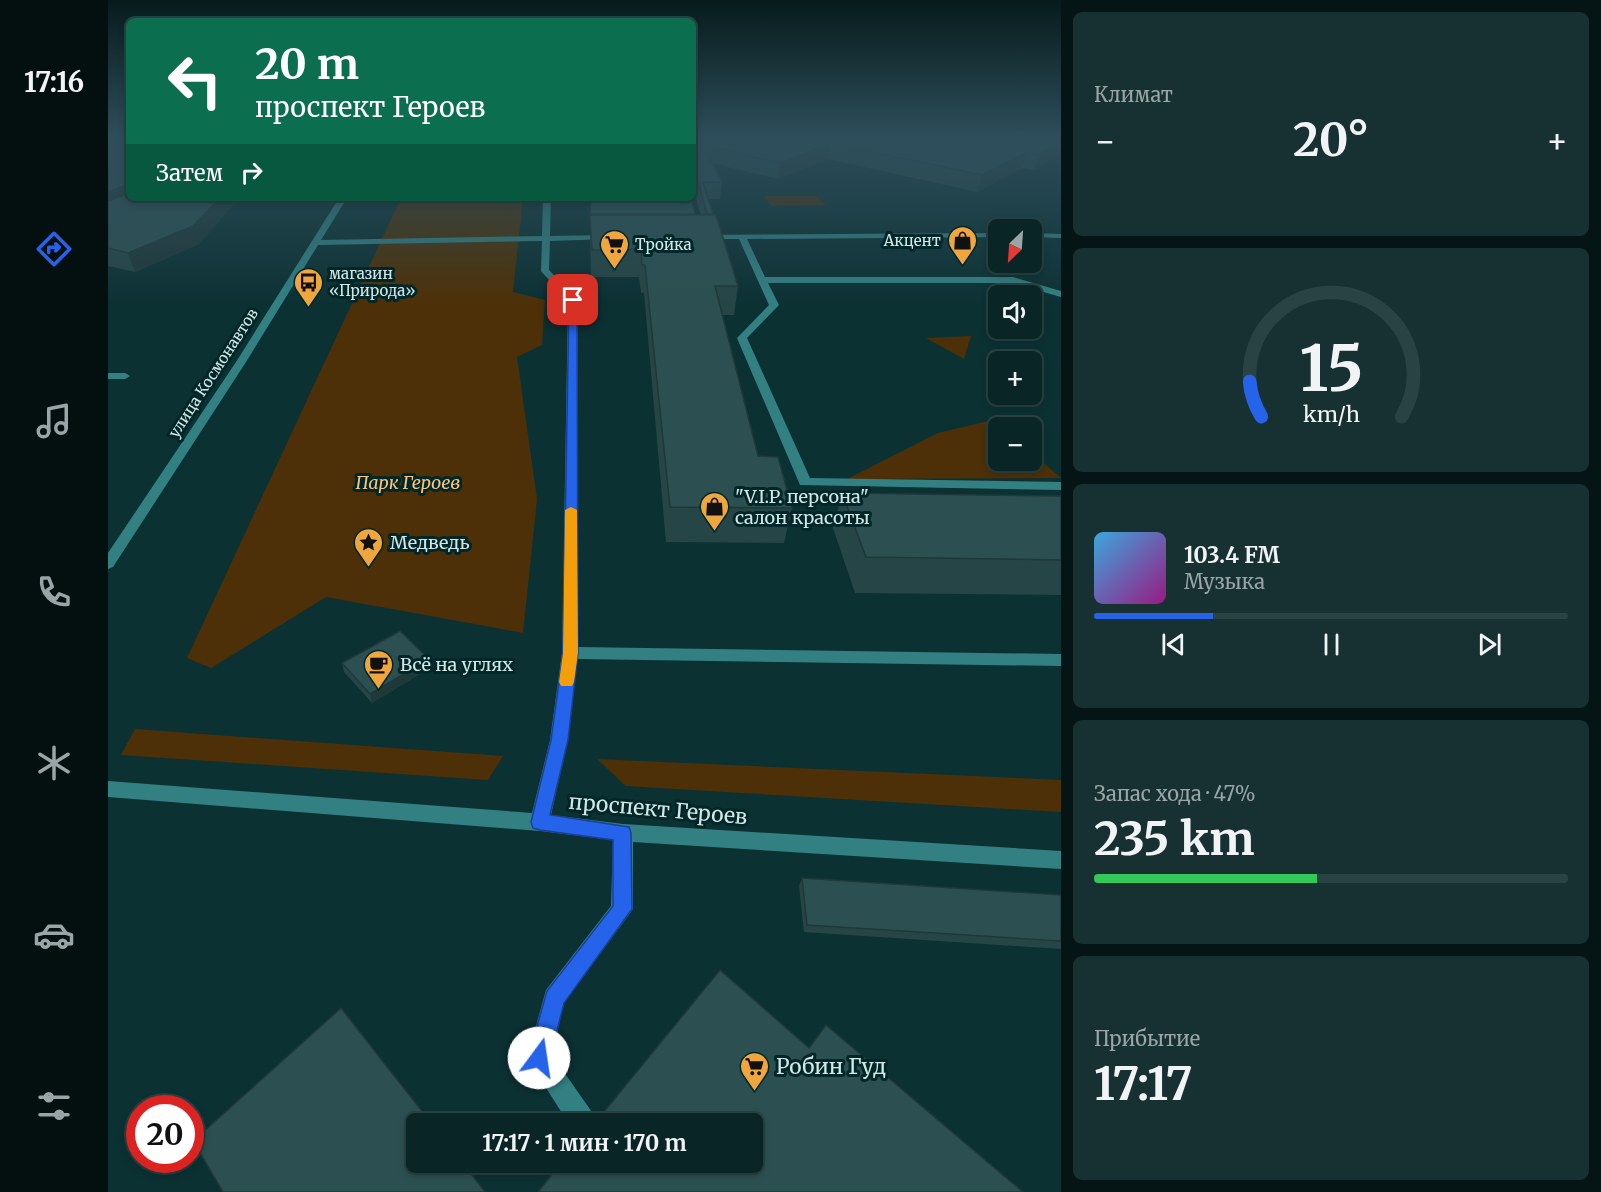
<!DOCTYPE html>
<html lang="ru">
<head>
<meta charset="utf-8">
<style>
	body { margin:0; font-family:Merriweather,serif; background:#173132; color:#f1f3f6; height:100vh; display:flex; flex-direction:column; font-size:22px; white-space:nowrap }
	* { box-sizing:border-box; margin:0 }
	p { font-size:20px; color:#99a5a7 }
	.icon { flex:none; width:33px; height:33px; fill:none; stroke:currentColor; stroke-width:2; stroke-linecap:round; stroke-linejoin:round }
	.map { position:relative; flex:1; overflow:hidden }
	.sheet { display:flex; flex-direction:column; gap:12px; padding:12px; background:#051415; width:540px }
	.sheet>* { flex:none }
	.guide { position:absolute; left:18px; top:18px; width:570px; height:183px; border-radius:9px; box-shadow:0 3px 9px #0003,0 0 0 2px #294243; background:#0b6e4f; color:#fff; overflow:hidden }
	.needle { width:39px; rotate:205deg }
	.fabs { position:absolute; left:880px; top:219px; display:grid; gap:12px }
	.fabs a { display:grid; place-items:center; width:54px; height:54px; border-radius:9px; background:#092526; box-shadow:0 3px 9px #0003,0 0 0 2px #294243; font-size:30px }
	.speed { position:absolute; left:18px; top:1095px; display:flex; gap:12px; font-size:30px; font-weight:700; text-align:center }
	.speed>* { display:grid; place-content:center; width:78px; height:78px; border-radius:50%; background:#092526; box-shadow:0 3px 9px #0003,0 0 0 2px #294243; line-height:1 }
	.speed .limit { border:9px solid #d22; background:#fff; color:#111 }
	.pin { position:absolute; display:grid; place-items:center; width:51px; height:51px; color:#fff; margin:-26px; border-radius:12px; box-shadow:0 3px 9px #0006 }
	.me { position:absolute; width:66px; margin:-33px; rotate:14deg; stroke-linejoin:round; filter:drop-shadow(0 0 4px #0008) }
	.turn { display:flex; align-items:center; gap:21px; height:126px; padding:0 30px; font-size:27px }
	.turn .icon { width:78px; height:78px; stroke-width:2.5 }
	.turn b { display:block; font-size:42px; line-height:51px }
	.then { display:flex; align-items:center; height:57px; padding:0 30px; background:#0003; gap:12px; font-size:22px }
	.big { font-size:45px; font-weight:700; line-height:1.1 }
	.sheet .widget { flex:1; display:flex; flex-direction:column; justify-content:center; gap:9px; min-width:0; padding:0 21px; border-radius:9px; background:#173132 }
	.sheet .dial { align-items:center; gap:0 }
	.dial svg { height:156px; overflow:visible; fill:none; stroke:#294243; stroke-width:7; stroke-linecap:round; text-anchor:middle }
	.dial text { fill:#f1f3f6; stroke:none }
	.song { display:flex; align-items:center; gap:18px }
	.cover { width:72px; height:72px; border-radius:9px; background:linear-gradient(135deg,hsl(200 70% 55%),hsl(310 70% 35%)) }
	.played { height:6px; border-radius:3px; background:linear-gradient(90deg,#2563eb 25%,#294243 25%) }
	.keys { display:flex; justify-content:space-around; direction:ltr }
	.heat { display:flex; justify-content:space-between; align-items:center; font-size:33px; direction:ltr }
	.charge { height:9px; border-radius:4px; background:linear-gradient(90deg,#34c759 47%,#294243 0) }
	.trip { position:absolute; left:298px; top:1113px; width:357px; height:60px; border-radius:9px; background:#092526; box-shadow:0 3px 9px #0003,0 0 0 2px #294243; font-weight:700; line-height:60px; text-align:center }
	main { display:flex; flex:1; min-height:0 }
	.menu { display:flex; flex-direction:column; width:108px; justify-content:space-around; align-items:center; background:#040f0f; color:#99a5a7 }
	.menu .icon { width:42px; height:42px }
	.menu .active { color:#2563eb }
	.menu b { font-size:27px; color:#f1f3f6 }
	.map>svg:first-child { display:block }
	.green { fill:#4d3007 }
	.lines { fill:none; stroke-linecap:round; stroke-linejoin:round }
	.minor { fill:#338083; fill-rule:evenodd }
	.wall { fill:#264546 }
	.shaded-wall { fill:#1f3839 }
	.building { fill:#2c5051; stroke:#1f3839; stroke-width:1.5 }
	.route { fill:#2563eb; stroke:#184099; stroke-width:1.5 }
	.slow { fill:#f59e0b }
	.labels { text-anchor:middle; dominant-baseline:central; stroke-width:6; stroke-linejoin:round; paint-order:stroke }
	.far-poi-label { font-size:15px; fill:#d4e7e8; stroke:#012729; text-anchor:start }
	.far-street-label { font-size:15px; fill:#d4e7e8; stroke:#012729 }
	.park-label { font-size:18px; font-style:italic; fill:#fcc37d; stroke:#012729 }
	.poi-label { font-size:18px; fill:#d4e7e8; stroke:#012729; text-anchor:start }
	.near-street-label { font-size:21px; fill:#d4e7e8; stroke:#012729 }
	.near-poi-label { font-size:21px; fill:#d4e7e8; stroke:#012729; text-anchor:start }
</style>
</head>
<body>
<main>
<nav class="menu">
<b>17:16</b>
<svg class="icon active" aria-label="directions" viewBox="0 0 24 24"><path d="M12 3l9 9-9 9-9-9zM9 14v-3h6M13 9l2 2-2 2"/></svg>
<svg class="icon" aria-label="music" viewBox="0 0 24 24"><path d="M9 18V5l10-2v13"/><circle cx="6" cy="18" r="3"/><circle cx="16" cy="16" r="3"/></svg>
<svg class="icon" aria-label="phone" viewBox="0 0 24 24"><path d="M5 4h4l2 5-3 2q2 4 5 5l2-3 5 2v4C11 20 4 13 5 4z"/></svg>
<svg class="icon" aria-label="climate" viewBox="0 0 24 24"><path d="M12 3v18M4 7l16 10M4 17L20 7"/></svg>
<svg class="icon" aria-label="car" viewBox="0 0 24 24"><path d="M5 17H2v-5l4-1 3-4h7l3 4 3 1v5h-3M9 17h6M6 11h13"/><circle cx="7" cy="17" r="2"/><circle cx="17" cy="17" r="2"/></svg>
<svg class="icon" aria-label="filters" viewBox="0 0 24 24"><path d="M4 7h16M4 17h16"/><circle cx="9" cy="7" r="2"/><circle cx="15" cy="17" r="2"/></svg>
</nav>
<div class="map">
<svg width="953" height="1192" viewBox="0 0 953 1192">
	<rect width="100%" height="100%" fill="#0c3133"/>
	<path class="green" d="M656,196H708L718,205L663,206Z
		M293,198H415L405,292L437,300L434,345L409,357L429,499L415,633L218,597L103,668L79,658Z
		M863,336L856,359L818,338Z
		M885,420L894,427L891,428V460H924V453L953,478L739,479L830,433Z
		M27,729L395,756L380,780L13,755Z
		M489,759L953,780V812L518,786Z"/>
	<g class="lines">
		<path class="minor" d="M231,198H239L213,240L434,236L435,198H443L442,236L501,235L505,237L501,239L442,241L441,270L470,300V647L953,654V666L469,659L460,740L443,815L515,824L953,851V869L525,842V909L456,1003L444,1055L486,1115L490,1124H461L419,1058L438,990L503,906L505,840L432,831L0,797V781L424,813L442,740L454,653L460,301L433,271L434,241L210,245L138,362L5,567L0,569V553L128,362Z
			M891,233V237L639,239L657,277H905L953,291V297L905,283H660L671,305L639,338L702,478L953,482V490L692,485L629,338L661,305L631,239H597L593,237L594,235Z
			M924,233L953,234V238L924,237Z
			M0,373H17L22,376L17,379H0Z"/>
	</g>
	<path class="wall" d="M0,138L21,198L91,244L27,272L0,266Z
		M585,138H953L926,170L914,168L869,192L720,159L670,179L603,163L614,182L612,199H600L605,215L630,286L626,315H614L650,456L684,508L676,543L558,542L536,293H533L531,277H483L482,232L483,198L587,214V215H593L587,195L585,194Z
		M734,493L953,496V595L747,593L725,528Z
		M234,663L322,668L264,703L236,672Z
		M694,878L953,895V949L696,932L691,886Z"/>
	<path class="shaded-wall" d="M953,142V155L926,170L932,154Z
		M723,143L720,159L670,179L672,163Z
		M919,152L914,168L869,192L874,175Z
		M21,184V198L0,212V192Z
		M112,198H132L91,244L27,272L20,253Z
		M321,659L322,668L264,703L262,694Z"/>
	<path class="building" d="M0,138H21V184L0,192Z
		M585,138H953V142L932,154L919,152L874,175L723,143L672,163L593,144L614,182H595L605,214H599L589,178L585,177Z
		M21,193V198H112L85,226L20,253L0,248V201Z
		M483,198H583L587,214H482Z
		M482,215H608L630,286H607L650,456L670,457L684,508L562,507L537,265H534L533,249L484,250Z
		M734,493L953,496V560L758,557Z
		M292,631L321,659L262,694L234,663Z
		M694,878L953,895V941L699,925Z
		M612,970L701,1048L718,1025L915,1192H430L454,1162H645V1124H486Z
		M233,1008L324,1124H309V1162H354L377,1192H115L85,1141Z"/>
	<linearGradient id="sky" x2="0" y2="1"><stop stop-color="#071b1c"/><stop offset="0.45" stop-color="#2e4e5b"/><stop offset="1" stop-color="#2e4e5b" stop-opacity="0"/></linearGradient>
	<rect width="953" height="305" fill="url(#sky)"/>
	<path class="route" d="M465,297L469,300L470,653L460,740L442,815L521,827L523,833L524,909L456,1003L442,1058L439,1065L431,1069L423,1065L420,1058L439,991L505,906V840L432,830L425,828L423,822L443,740L455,653L461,300Z"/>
	<path class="slow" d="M463,507L469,510L470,653L466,682L464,686H453L451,682L455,653L457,510Z"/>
	<defs>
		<symbol id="shop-pin" viewBox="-11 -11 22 30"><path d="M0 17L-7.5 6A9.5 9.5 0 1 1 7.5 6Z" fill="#f0a63f" stroke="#012729"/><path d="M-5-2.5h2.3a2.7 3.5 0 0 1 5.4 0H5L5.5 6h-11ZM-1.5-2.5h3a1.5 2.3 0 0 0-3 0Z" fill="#111"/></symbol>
		<symbol id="supermarket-pin" viewBox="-11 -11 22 30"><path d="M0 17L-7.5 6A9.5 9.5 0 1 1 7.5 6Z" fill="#f0a63f" stroke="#012729"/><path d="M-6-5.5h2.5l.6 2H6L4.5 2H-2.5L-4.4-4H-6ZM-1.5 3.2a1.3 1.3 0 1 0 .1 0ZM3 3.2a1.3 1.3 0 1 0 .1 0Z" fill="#111"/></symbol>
		<symbol id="bus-pin" viewBox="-11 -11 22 30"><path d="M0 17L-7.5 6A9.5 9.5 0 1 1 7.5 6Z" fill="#f0a63f" stroke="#012729"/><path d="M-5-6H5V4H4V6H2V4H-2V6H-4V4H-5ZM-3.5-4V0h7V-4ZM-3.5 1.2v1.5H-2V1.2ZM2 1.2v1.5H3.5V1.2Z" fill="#111"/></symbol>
		<symbol id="sight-pin" viewBox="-11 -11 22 30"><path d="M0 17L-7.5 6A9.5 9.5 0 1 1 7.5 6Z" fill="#f0a63f" stroke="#012729"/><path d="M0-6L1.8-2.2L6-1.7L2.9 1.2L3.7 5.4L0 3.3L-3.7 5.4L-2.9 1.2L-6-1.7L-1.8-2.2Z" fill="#111"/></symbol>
		<symbol id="cafe-pin" viewBox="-11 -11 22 30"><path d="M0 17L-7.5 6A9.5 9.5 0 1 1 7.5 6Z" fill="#f0a63f" stroke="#012729"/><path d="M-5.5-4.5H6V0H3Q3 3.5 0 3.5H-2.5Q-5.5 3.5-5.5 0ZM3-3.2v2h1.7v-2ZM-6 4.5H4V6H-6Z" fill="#111"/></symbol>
	</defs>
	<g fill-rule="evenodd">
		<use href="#shop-pin" x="838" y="224" width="33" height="45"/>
		<use href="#supermarket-pin" x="490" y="228" width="33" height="45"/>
		<use href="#bus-pin" x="184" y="266" width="33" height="45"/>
		<use href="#shop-pin" x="590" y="490" width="33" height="45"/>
		<use href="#sight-pin" x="244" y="526" width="33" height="45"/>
		<use href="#cafe-pin" x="254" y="648" width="33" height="45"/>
		<use href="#supermarket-pin" x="630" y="1050" width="33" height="45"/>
	</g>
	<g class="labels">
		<g class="far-poi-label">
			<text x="833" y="240" text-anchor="end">Акцент</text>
			<text x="527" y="244">Тройка</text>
			<text x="221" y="273">магазин<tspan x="221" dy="17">«Природа»</tspan></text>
		</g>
		<g class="far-street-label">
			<text transform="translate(105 373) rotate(-57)">улица Космонавтов</text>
		</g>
		<g class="park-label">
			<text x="300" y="482">Парк Героев</text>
		</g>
		<g class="poi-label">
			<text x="627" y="496">"V.I.P. персона"<tspan x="627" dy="21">cалон красоты</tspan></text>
			<text x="282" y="542">Медведь</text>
			<text x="292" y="664">Всё на углях</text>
		</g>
		<g class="near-street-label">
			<text transform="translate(550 809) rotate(5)">проспект Героев</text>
		</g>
		<g class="near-poi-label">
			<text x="668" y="1066">Робин Гуд</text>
		</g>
	</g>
</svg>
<div class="fabs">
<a><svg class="needle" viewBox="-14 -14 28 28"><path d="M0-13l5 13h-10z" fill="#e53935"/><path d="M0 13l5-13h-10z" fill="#99a5a7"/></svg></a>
<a><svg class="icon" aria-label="sound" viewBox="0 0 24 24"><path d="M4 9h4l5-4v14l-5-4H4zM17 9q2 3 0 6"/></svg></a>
<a>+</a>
<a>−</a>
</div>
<div class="speed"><div class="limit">20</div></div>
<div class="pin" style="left:465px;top:300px;background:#d93025"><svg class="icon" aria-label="arrive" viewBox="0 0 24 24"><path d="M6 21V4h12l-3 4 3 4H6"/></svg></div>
<svg class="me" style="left:431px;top:1058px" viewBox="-20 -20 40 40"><circle r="19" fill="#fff"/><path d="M0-13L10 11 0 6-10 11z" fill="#2563eb"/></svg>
<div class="trip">17:17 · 1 мин · 170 m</div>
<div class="guide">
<div class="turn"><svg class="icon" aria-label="left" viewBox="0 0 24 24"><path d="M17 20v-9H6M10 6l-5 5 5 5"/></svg><div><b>20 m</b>проспект Героев</div></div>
<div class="then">Затем<svg class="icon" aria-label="right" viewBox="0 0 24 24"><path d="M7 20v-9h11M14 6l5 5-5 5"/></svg></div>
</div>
</div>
<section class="sheet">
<div class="widget"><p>Климат</p>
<div class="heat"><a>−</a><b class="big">20°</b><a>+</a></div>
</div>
<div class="widget dial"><svg viewBox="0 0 100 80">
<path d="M14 69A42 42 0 1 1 86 69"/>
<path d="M14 69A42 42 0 0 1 8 51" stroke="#2563eb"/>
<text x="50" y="56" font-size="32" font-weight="700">15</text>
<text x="50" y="72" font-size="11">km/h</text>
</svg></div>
<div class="widget">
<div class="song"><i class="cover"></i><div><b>103.4 FM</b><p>Музыка</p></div></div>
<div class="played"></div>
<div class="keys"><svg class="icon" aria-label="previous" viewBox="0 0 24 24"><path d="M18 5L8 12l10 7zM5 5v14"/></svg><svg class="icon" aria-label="pause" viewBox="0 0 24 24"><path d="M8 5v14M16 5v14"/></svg><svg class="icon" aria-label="next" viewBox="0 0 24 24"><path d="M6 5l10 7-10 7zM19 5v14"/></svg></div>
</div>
<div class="widget"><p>Запас хода · 47%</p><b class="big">235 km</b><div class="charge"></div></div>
<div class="widget"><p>Прибытие</p><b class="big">17:17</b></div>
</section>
</main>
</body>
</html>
